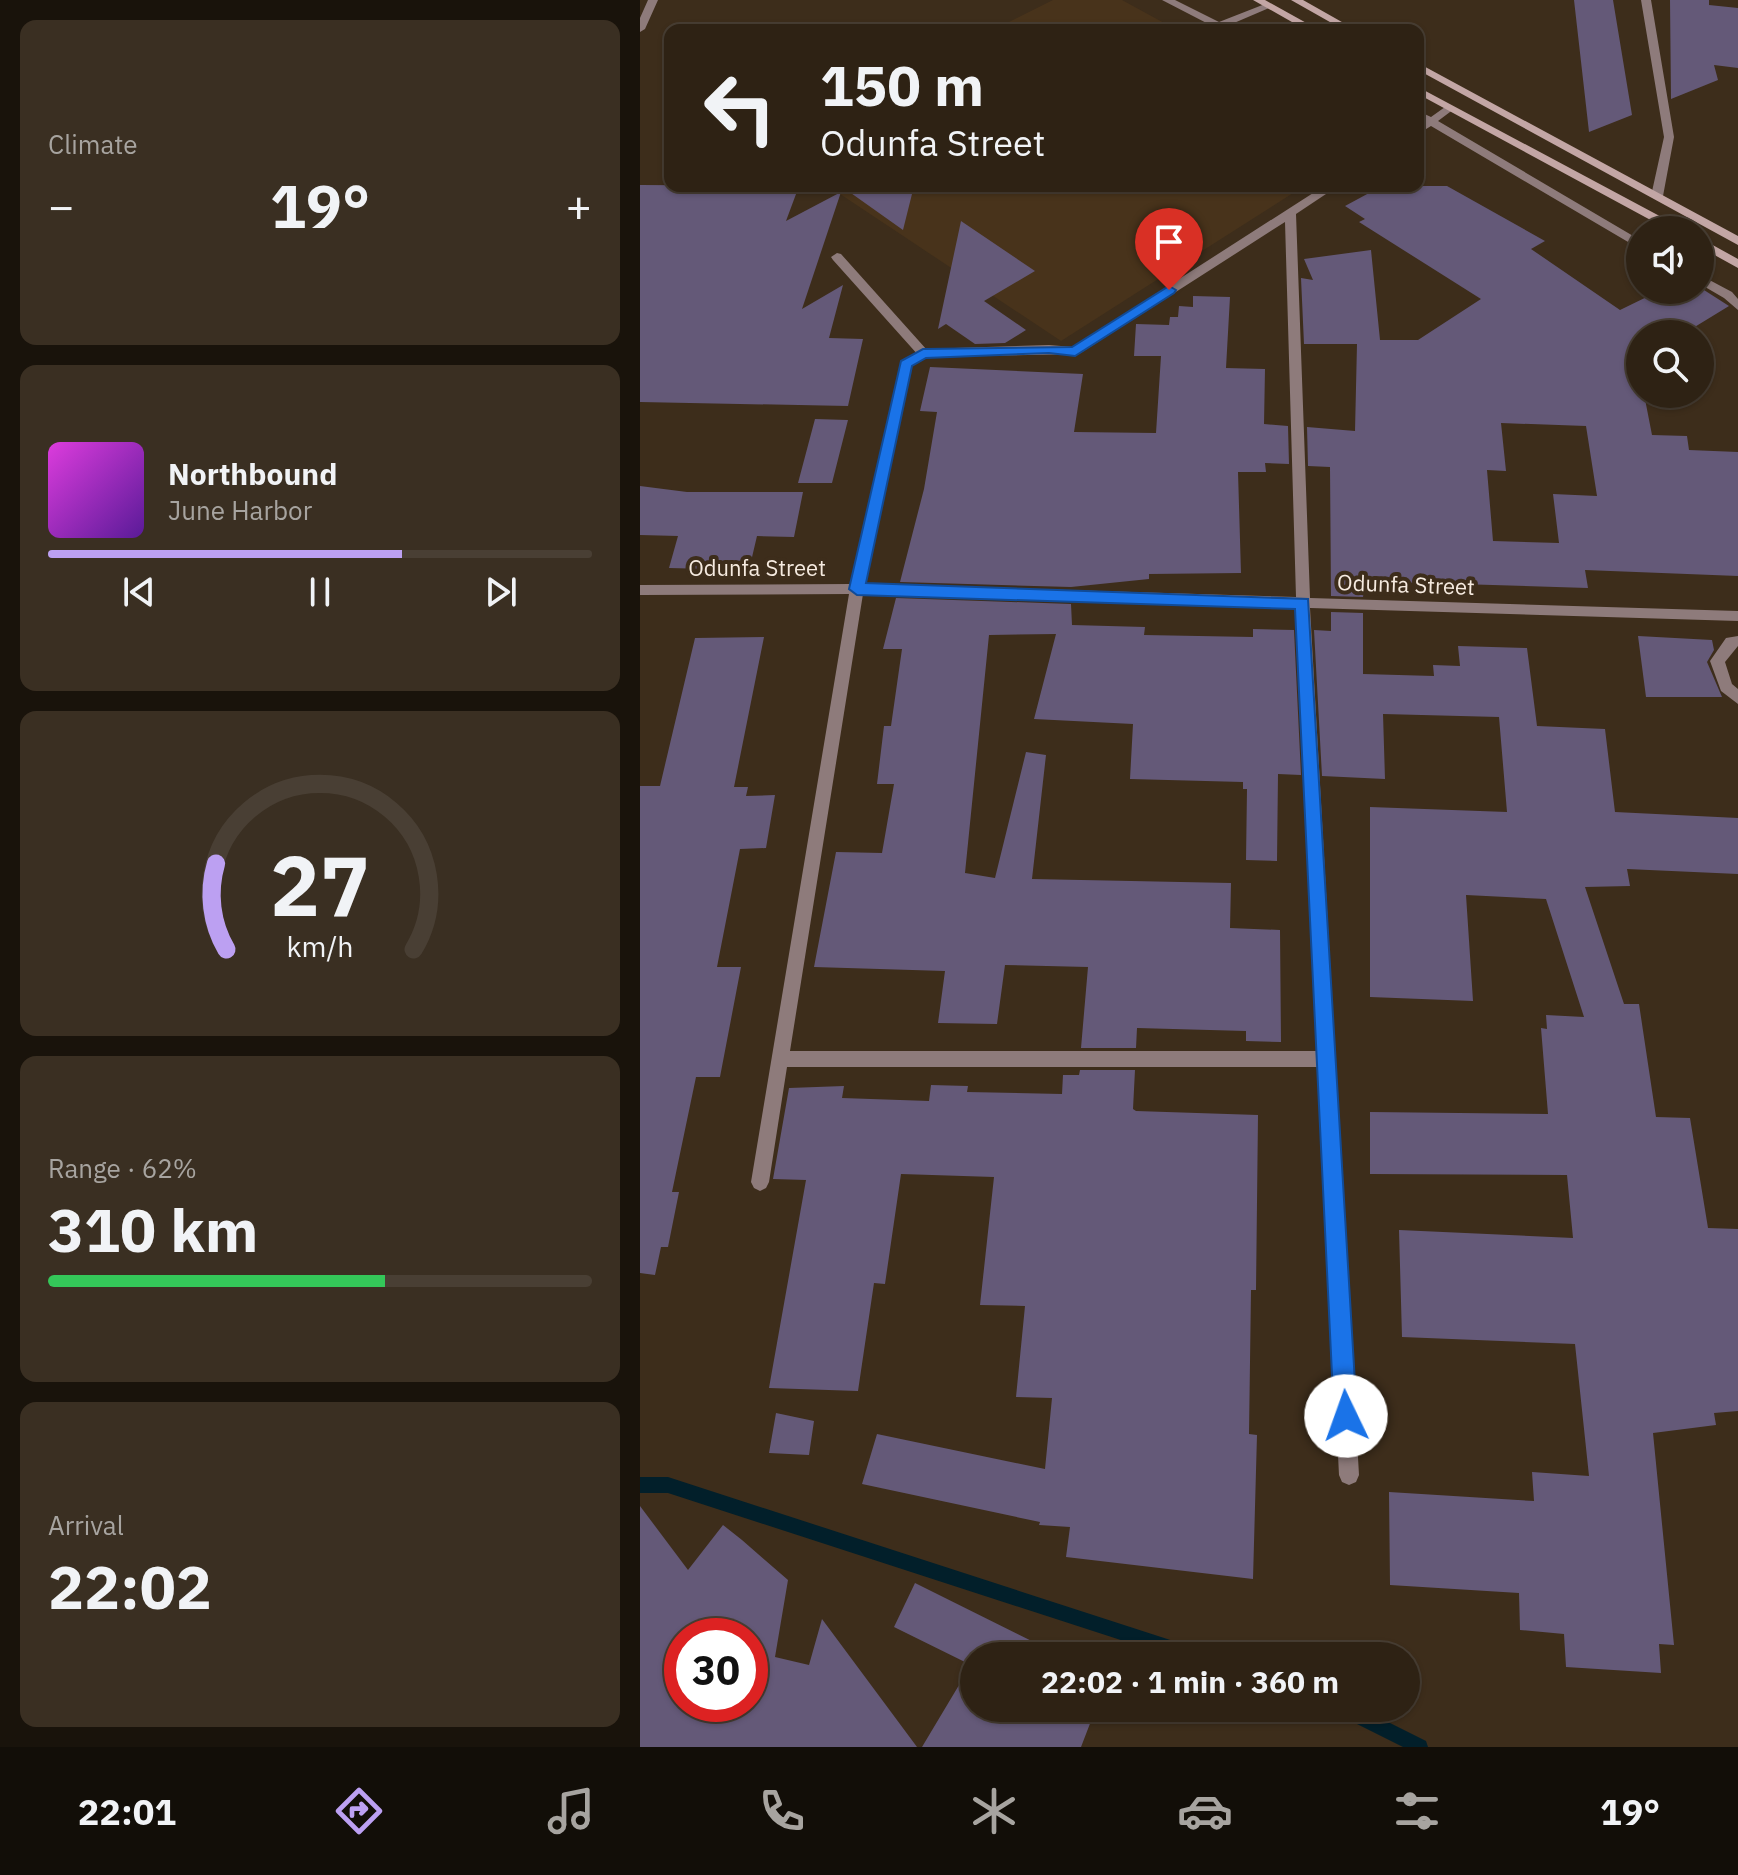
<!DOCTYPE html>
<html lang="en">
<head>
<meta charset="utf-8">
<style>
	body { margin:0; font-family:"IBM Plex Sans",sans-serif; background:#3a2f22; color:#f1f3f6; height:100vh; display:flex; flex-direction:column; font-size:30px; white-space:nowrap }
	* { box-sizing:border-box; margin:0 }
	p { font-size:26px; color:#a7a4a0 }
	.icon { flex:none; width:44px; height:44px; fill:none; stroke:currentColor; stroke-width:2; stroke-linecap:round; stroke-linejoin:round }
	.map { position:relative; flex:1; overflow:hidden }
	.drawer { display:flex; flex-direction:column; gap:20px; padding:20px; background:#19130b; width:640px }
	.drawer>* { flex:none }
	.guide { position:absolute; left:24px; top:24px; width:760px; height:168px; border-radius:16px; box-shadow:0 2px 6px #0004,0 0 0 2px #493f34; background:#2e2214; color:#f1f3f6; overflow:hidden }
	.fabs { position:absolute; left:986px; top:216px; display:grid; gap:16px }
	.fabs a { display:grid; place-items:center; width:88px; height:88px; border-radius:50%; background:#2e2214; box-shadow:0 2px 6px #0004,0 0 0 2px #493f34; font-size:40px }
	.speed { position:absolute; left:24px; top:1618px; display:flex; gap:16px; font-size:40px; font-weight:700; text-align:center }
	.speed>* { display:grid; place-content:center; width:104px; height:104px; border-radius:50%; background:#2e2214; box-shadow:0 2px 6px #0004,0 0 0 2px #493f34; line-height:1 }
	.speed .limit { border:12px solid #d22; background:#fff; color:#111 }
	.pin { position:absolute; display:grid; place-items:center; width:68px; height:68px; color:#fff; margin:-82px -34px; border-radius:50% 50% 50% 0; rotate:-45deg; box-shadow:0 0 8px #0007 }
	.pin .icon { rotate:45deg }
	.me { position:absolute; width:88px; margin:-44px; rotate:357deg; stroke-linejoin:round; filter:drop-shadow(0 0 6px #0008) }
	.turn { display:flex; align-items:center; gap:28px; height:168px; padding:0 24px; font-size:36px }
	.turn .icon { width:104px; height:104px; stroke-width:2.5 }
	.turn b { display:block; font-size:56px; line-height:68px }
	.big { font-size:60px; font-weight:700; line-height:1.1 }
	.drawer .tile { flex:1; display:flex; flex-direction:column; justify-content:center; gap:12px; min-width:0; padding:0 28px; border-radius:16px; background:#3a2f22 }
	.drawer .dial { align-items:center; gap:0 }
	.dial svg { height:208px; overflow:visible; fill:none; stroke:#493f34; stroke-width:7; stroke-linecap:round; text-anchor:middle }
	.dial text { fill:#f1f3f6; stroke:none }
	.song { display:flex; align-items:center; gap:24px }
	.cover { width:96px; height:96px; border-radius:12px; background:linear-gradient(135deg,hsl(300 70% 55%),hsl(270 70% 35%)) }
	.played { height:8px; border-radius:4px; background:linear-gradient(90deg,#bca0f2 65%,#493f34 65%) }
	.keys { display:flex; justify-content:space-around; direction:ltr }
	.heat { display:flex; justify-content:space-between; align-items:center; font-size:44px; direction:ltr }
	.charge { height:12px; border-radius:6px; background:linear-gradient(90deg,#34c759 62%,#493f34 0) }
	.trip { position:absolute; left:320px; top:1642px; width:460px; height:80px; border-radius:40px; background:#2e2214; box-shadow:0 2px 6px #0004,0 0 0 2px #493f34; font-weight:700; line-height:80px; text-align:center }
	.tab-bar { display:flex; height:128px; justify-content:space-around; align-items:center; background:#120e08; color:#a7a4a0 }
	.tab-bar .icon { width:56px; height:56px }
	.tab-bar .selected { color:#bca0f2 }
	.tab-bar b { font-size:36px; color:#f1f3f6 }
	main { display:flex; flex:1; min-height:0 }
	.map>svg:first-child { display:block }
	.built { fill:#48331b }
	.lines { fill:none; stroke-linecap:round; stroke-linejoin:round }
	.stream { fill:#021f2a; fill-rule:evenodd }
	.building { fill:#645978; fill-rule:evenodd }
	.service { fill:#8e7b7b; fill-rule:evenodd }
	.minor { fill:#8e7b7b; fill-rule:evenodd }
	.secondary { fill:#c3a6a5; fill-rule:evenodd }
	.route { fill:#1a73e8; stroke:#114b97; stroke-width:2 }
	.labels { text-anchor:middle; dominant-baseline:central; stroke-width:8; stroke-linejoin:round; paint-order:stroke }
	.street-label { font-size:22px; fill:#f6ebe0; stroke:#3d2d1b }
</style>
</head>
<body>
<main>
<section class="drawer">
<div class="tile"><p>Climate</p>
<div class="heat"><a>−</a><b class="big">19°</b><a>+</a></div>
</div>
<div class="tile">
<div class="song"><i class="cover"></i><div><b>Northbound</b><p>June Harbor</p></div></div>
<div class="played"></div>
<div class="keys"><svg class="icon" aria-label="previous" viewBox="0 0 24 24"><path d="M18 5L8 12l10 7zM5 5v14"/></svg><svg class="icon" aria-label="pause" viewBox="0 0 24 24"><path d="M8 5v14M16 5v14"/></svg><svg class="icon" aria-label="next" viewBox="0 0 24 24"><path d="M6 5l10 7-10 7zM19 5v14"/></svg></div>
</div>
<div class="tile dial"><svg viewBox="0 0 100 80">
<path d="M14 69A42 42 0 1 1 86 69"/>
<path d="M14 69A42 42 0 0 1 10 36" stroke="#bca0f2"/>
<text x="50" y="56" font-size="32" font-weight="700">27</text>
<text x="50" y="72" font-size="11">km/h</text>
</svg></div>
<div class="tile"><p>Range · 62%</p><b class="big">310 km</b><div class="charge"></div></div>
<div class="tile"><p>Arrival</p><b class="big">22:02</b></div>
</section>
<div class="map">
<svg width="1098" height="1747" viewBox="0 0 1098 1747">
	<rect width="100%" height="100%" fill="#3d2d1b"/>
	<path class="built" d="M413,0H482L537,30H353Z
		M188,186H664L421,341Z"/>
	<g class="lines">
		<path class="stream" d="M0,1477H28L555,1648L561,1650L563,1656H530L28,1493H0Z
			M695,1708H720L786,1741L788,1747H763L697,1714Z"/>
	</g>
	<path class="building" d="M934,0H973L992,115L949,132Z
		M1030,0H1069V5L1098,8V68L1074,65L1078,80L1031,99Z
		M0,185L159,186L146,221L201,192L162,309L203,285L189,338L223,339L208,406L0,402Z
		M201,186H274L263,230Z
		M742,186H807L905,241L891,249L980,310L1021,290H1064L1089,306L1053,328L1047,324L1028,334H1000V394H1004L1012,435L1047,436L1049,450L1098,452V576L945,570L948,588L752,582L725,584L723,597L691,596L690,467L668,466L667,427L715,431L717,344H664L661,278L673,280L664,259L731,250L740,340H778L841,299L719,222L725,219L705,206ZM861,423L946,426L957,496L913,494L919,543L853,541L847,470L866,471Z
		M321,221L395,271L344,301L386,330L365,343L335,344L306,324L298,329Z
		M553,296L590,297L586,368L625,369L624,424L648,426L649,464L625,463L626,472H598L601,573L509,574V579L431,587L260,582L284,489L297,412L280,411L290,367L443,374L434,432L516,433L521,356H494L496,324L529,325L530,317H538L539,306L553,307Z
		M175,419L208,420L192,483H158Z
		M0,486L47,492H163L154,537L117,536L109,570L29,568L38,536L0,535Z
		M256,598L431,604L432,625L505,627L504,635L613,637V629L654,630L661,775L638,774L637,861L606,860L607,789H603V782L490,779L493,724L394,719L416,634L349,635L325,873L355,878L386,752L406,755L392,879L591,883L590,928L640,930L641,1042L606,1041V1031L497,1028L496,1048H441L448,967L365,965L357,1024L298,1023L305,971L174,967L196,852L242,853L254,784H237L244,726H251L262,649H243Z
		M691,612L723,613V674L794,676L793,665L820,666L818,646L887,648L897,726L965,729L975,812L1098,818V874L987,869L990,886L945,887L984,1004H999L1016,1117L1050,1118L1068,1228L1098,1229V1411L1074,1413L1076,1425L1013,1433L1034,1645L1019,1644L1021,1673L926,1667L924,1634L880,1630L879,1593L750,1585L749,1492L894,1501L892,1472L949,1476L935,1344L762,1337L759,1230L933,1238L927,1175L730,1174V1112L908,1114L901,1028L907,1029L906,1015L944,1017L906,899L826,895L833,1001L730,997V807L867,812L859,717L743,714L745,779L682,776L674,630L691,631Z
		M998,636L1072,640L1074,650L1067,662L1082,697H1006Z
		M124,637L94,787H108L106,796L135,795L126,848L100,849L77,967H101L80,1077H56L32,1192H39L28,1247H21L15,1275L0,1273V786H20L55,638Z
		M440,1070H495L493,1109L496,1111L618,1115L616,1290H611L609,1434L617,1435L613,1579L426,1557L430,1527L399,1525L400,1522L222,1484L237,1434L405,1469L412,1398L376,1397L385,1306L340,1305L354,1177L261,1174L245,1284L234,1283L218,1391L129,1388L166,1180L133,1179L149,1088L204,1086L202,1098L289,1101L291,1085L328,1086L327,1092L422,1094L423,1075H439Z
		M136,1413L174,1421L169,1455L129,1453Z
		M0,1506L48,1570L83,1525L102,1540L148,1580L135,1657L169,1665L182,1619L277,1747H0ZM42,1636H110V1704H42Z
		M275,1583L422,1656H334V1708H456L441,1747H282L331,1665L254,1627Z"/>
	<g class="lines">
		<path class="service" d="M197,253L201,254L287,350V356H279L193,260L191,257Z
			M1098,636V646L1085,662L1092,684L1098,689V704L1081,691L1070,661L1086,638Z"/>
		<path class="minor" d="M8,0H18L5,29L0,32V18Z
			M522,0H535L579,22L625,4L634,6L587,26L593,30H580Z
			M1001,0H1011L1034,137L1023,196L1017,199L1011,196L1024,137Z
			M805,107L814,109L798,121L1000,240V249L791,126L778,134V126L784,122L778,119V111L791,117Z
			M684,186H698L656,214L670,598L1098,611V621L670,608L719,1475L716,1482L709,1485L702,1482L699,1475L679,1067H147L129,1182L126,1188L120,1191L114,1188L111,1182L209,594L0,595V585L211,584L262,361L283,349L409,345L433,347ZM645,222L656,597L225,584L272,366L286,357L439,354ZM223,594L656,608L678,1051H150Z
			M1060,275L1092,292L1098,299V310L1084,298L1060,284Z"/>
		<path class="secondary" d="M613,0H625L679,30H666Z
			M651,0H663L716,30H704Z
			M778,63L1098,236V245L778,70Z
			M778,87L1042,228L1044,230H1029L778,94Z
			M1060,238L1098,259V268L1060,247Z"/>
	</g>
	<path class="route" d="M529,286L536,290L534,293L435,356L409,353L286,358L272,366L226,583L668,599L717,1416L714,1424L706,1427L698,1424L694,1416L655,609L217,595L209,589L261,361L283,349L432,347Z"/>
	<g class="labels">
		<g class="street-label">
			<text x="117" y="567">Odunfa Street</text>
			<text transform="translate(766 584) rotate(2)">Odunfa Street</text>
		</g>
	</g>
</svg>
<div class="fabs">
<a><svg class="icon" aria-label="sound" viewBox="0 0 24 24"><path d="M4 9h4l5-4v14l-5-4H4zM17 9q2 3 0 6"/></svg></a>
<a><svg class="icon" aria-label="search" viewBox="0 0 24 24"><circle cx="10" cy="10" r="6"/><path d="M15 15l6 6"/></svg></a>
</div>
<div class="speed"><div class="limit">30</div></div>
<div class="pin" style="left:529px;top:290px;background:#d93025"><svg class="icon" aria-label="arrive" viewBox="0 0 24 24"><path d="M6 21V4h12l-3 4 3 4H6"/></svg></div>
<svg class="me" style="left:706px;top:1416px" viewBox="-20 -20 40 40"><circle r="19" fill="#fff"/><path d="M0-13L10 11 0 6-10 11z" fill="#1a73e8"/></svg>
<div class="trip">22:02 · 1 min · 360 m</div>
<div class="guide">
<div class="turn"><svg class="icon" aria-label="left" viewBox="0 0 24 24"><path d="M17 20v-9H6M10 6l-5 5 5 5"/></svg><div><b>150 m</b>Odunfa Street</div></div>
</div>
</div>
</main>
<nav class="tab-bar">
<b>22:01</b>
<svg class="icon selected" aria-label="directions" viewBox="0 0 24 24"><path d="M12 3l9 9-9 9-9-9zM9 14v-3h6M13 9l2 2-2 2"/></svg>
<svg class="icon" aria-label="music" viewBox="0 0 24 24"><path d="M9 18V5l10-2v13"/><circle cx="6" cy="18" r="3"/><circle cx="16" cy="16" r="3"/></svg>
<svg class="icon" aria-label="phone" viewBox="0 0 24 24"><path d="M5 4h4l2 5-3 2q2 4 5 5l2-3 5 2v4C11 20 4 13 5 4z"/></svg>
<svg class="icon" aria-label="climate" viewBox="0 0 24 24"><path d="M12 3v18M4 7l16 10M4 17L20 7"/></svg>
<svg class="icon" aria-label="car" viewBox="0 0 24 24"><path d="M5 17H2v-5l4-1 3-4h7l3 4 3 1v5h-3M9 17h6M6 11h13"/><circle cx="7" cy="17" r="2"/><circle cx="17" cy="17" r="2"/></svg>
<svg class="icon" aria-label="filters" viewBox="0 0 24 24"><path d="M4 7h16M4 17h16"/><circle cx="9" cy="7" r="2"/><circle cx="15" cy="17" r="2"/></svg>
<b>19°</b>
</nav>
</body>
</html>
